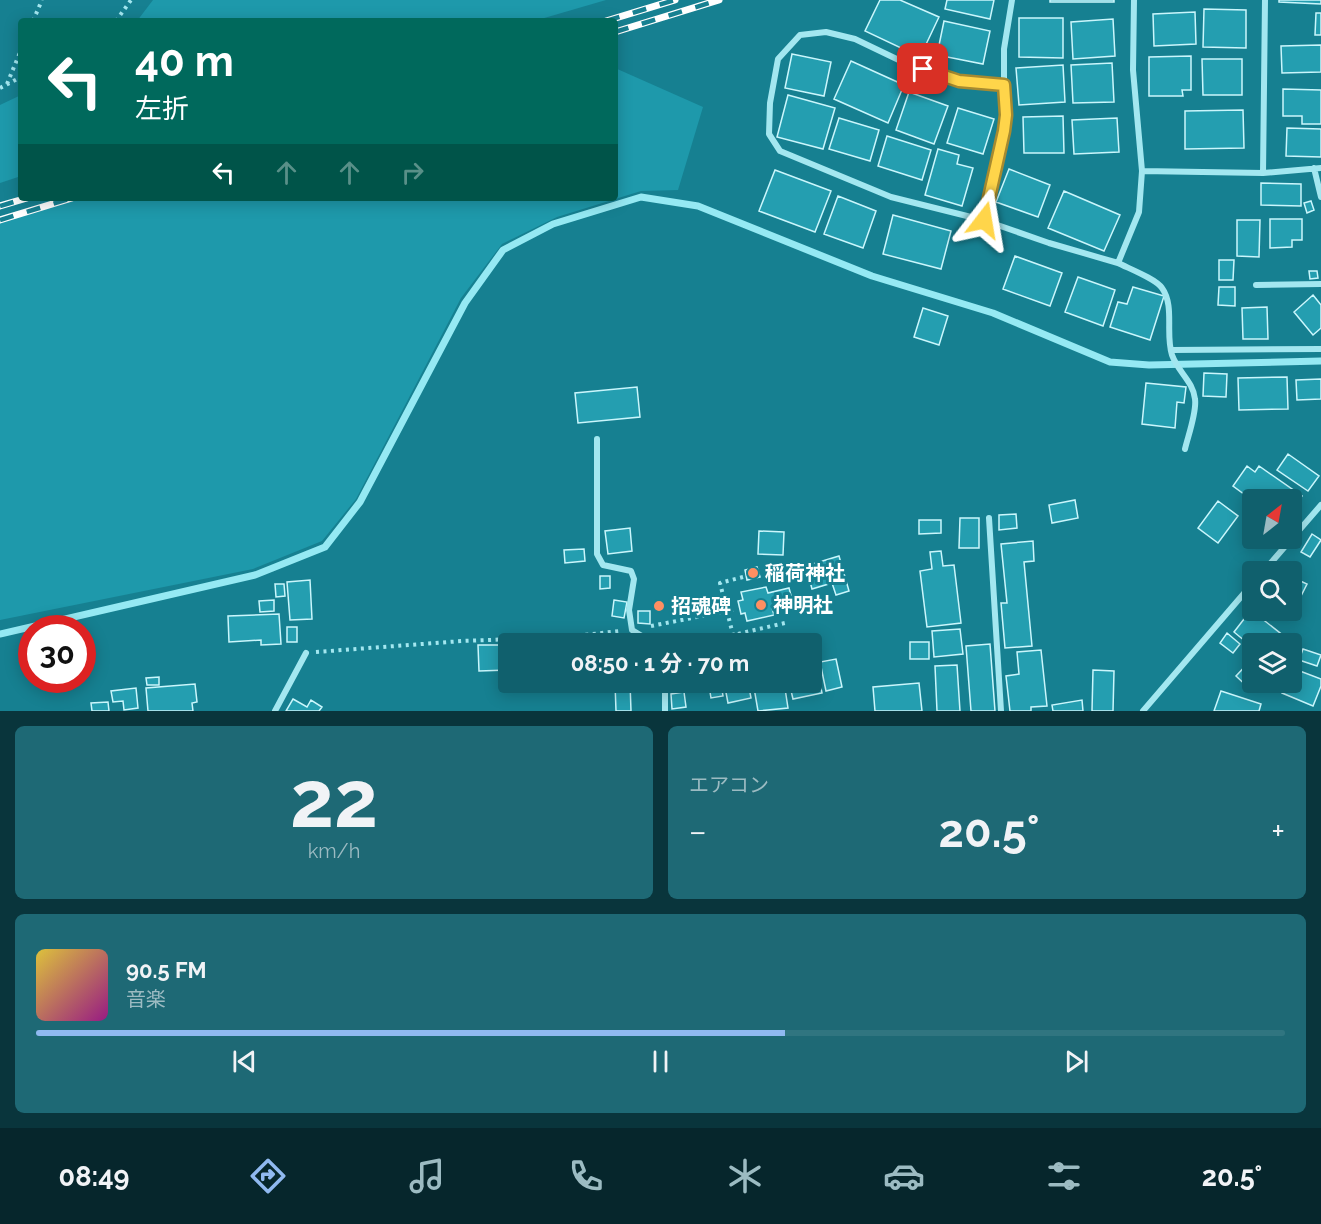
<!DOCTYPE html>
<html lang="ja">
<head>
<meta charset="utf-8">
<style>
	body { margin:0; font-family:Raleway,"Noto Sans JP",sans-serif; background:#1e6975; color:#f1f3f6; height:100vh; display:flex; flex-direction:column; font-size:22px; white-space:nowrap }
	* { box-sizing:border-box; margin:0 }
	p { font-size:20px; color:#9cbbc2 }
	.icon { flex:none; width:33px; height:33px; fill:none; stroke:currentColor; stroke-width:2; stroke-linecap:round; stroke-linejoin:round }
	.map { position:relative; height:711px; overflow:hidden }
	.side { display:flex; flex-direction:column; gap:15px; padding:15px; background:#09353c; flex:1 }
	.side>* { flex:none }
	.banner { position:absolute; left:18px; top:18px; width:600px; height:183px; border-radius:6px; box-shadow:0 3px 15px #0003; background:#00695c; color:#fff; overflow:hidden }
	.needle { width:39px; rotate:31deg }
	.fabs { position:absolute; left:1242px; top:489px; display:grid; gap:12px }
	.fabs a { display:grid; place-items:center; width:60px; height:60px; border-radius:6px; background:#10606d; box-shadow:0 3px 15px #0003; font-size:30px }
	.speed { position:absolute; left:18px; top:615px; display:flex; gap:12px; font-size:30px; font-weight:700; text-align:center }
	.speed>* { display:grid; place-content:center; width:78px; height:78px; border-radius:50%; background:#10606d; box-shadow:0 3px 15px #0003; line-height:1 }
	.speed .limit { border:9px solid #d22; background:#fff; color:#111 }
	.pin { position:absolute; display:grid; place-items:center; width:51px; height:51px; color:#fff; margin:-26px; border-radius:12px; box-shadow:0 3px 9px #0006 }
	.me { position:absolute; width:66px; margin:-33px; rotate:14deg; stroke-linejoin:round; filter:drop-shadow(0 0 4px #0008) }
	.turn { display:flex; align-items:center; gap:21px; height:126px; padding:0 18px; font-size:27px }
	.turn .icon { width:78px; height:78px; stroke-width:2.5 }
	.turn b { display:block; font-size:42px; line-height:51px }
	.lanes { display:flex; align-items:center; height:57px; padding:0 18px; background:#0003; justify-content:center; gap:30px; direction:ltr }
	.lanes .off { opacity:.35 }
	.big { font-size:45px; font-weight:700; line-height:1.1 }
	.side .widget { flex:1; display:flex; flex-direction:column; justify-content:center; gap:9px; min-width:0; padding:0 21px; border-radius:9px; background:#1e6975 }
	.side .dial { align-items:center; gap:0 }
	.dial b { font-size:78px; line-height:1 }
	.song { display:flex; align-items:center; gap:18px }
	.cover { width:72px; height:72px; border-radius:9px; background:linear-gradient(135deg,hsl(50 70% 55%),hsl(310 70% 35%)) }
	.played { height:6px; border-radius:3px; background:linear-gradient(90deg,#90b9f0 60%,#307580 60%) }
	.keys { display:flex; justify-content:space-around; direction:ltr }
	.heat { display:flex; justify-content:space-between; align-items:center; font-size:33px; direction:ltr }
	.side .tiles { flex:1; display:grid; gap:15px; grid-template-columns:1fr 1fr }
	.widget:last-child { grid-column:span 2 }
	.trip { position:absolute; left:498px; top:633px; width:324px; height:60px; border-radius:6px; background:#10606d; box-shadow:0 3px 15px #0003; font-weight:700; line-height:60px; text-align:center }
	.dock { display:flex; height:96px; justify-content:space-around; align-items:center; background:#06262c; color:#9cbbc2 }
	.dock .icon { width:42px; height:42px }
	.dock .active { color:#90b9f0 }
	.dock b { font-size:27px; color:#f1f3f6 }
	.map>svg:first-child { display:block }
	.green { fill:#1e99ab }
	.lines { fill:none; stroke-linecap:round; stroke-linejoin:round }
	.stream { stroke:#95e9f3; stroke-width:7 }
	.building { fill:#249eb0; stroke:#caf6fc; stroke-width:1.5 }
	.path { stroke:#a3e7f0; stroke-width:4; stroke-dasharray:3 4.5; stroke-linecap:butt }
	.minor { stroke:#a3e7f0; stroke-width:6 }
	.rail-casing { stroke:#fff; stroke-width:7 }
	.rail { stroke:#168091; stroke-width:4.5; stroke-dasharray:14; stroke-linecap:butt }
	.route-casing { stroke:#a68a30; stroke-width:15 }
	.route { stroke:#ffd54a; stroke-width:10 }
	.poi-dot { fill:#ff8f62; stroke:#168091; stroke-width:2 }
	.labels { text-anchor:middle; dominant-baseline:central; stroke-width:6; stroke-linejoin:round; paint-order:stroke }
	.poi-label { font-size:20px; font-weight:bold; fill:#fff; stroke:#168091; text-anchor:start }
</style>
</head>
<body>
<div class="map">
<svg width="1321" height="711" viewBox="0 0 1321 711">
	<rect width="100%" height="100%" fill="#168091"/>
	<path class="green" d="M153,0H606L534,21H137Z
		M615,68L703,107L678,190L641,191L557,217L502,244L461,298L356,499L322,541L253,569L0,620V219L67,198H615Z
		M21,95V176L0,183V105Z"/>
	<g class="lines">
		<path class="stream" d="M0,634L255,575L325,547L360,502L465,303L503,250L553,224L641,197L698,206L872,276L993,313L1110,362L1149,365L1321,361"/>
	</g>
	<path class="building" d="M880,0H900L939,17L920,57L865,31Z
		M947,0H994L990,19L945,9Z
		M1050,0H1114V2H1050Z
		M1279,0H1321V4L1279,2Z
		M1204,9L1246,10V48L1203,47Z
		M1195,12L1196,44L1154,46L1153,14Z
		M1316,13H1321V35H1315Z
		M1019,18H1063V58L1019,57Z
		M1113,19L1115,56L1073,59L1071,22Z
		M944,21L990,31L983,64L937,55Z
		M1321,45V72L1282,73L1281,46Z
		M792,54L831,62L824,96L785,88Z
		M1191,56V90H1182L1183,96H1149V57Z
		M1202,59H1242V95H1203Z
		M851,61L904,85L888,123L834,99Z
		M1112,63L1114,102L1073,103L1071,65Z
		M1063,65L1065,102L1019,105L1016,68Z
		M1283,89L1321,90V124H1302V116H1283Z
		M909,92L948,106L934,144L896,130Z
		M788,95L835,108L823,149L777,137Z
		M958,108L994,119L983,154L947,143Z
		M1243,110L1244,148L1185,149V111Z
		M1063,116L1064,153H1024L1023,117Z
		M839,118L879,130L870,161L829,149Z
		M1117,118L1119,152L1074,154L1072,120Z
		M1287,128L1321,129V157L1286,156Z
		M887,136L931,150L922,180L878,166Z
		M938,149L959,155L957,164L973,168L962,206L925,195Z
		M1009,169L1050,185L1038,217L996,202Z
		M775,170L831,191L815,232L759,211Z
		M1261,183L1301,184V206L1261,205Z
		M1064,191L1120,215L1104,251L1048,228Z
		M838,196L876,211L863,248L824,234Z
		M1311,201L1314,210L1307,213L1304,203Z
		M893,215L951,231L941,269L883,254Z
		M1270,219H1302V240H1292V247L1270,248Z
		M1237,220H1260L1259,257L1237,256Z
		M1015,256L1062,273L1050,306L1003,289Z
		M1219,260H1234L1233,280H1219Z
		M1309,271H1317L1318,278L1310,279Z
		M1078,277L1115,290L1103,326L1065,312Z
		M1133,287L1164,296L1150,340L1110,327L1118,302L1127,304Z
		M1219,287H1235V306L1218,305Z
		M1313,295L1321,305V328L1313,335L1294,312Z
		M1267,307L1268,339H1243L1242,308Z
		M923,308L948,316L939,345L914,337Z
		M1204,373L1227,374L1226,397L1203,396Z
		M1287,377L1288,409L1239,410L1238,378Z
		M1321,379V399L1297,400L1296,380Z
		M1146,383L1186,387L1184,403L1177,402L1175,428L1142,424Z
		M637,387L640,417L578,423L575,393Z
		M1288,454L1319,476L1308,491L1277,470Z
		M1247,466L1255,472L1259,466L1302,496L1292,511V500H1252L1233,486Z
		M1075,500L1078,518L1052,523L1049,505Z
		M1218,501L1238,516L1218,543L1198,528Z
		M1016,514L1017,528L999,530V515Z
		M960,518H979V548H959Z
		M919,520H941V533L919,534Z
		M630,528L632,551L608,554L605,531Z
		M759,531L784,532L783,555L758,554Z
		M1312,534L1321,540L1310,557L1301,552Z
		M1033,541L1034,561L1024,562L1032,646L1005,648L1001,603H1007L1001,544Z
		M584,549L585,561L565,563L564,550Z
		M941,551L943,566L954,565L961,623L927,627L920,571L932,569L930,552Z
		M839,556L849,591L836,595L832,583L812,589L806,566Z
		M757,567L760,577L747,580L745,570Z
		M600,576H610V588L600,589Z
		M1292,577L1307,584L1301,596L1292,591Z
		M310,580L312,619L290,620L287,582Z
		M275,584H284L285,596L276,597Z
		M766,587L768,593L789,588L793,603L772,608L774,615L747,621L745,613L741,614L738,601L743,600L741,592Z
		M274,600V611L260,612L259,601Z
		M614,600L627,602L624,618L612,616Z
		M1251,610L1294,644L1292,647V644H1252V647L1234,632Z
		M638,611H650V624L638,623Z
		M279,614L281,644L261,645V640L229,642L228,616Z
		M287,627H297V642H287Z
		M960,629L963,654L934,657L932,631Z
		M1227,633L1240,644L1233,653L1220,643Z
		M549,641V644H526L525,642Z
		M910,642H929V659H910Z
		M990,644L995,711H971L966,646Z
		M478,645H508V670L479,671Z
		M1303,649L1321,655L1317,666L1299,660Z
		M1041,650L1047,706L1031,707V711H1010L1006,676L1019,674L1017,652Z
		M836,659L842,687L826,691L820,662Z
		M1252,659V682H1262L1253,692L1236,676Z
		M816,665L822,693L793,699L789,682H812V666Z
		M957,665L960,711H937L935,666Z
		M1292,668L1321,679V686L1313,706L1282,693L1286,682H1292Z
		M1093,670L1114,671L1113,711H1092Z
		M159,677V685H147L146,678Z
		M537,682H575V690L538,691Z
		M630,682L631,711H616L615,683Z
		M724,682H748L751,698L728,703Z
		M753,682H784L788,708L758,711Z
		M919,683L922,711H875L873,687Z
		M195,684L197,702L192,703L193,711H148L146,688Z
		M721,684L723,696L711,698L709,686Z
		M136,688L138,708L124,710L123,701L113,702L111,691Z
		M1221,691L1261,704L1259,711H1214Z
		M684,692L686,707L672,709L671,694Z
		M293,699L307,707L311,700L322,707L319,711H286Z
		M1082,700L1083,711H1053L1052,705Z
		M108,702L109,711H92L91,703Z"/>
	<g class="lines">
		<path class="path" d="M33,21L42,0
			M116,21L131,0
			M7,84L21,50
			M0,88L21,77
			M743,577L720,583L733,635L785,623
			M651,626L733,610
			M316,652L462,641L566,637L620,631"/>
		<path class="minor" d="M1134,0L1133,70L1142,171
			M1004,85L959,81L905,63L855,39L826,32L800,35L778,59L770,103L769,134L780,151L891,197L983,220L1049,243L1118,263L1139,212L1142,171L1263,173L1321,168
			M1314,168L1321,197
			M1263,173L1265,0
			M983,220L1002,147L1006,115L1004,85V49L1012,0
			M1118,263C1130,269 1156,279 1162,288C1175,306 1165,334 1172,355C1178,372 1193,381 1195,399C1197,412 1188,436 1185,449
			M1256,285L1321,284
			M1172,350L1321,349
			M597,439V554L603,565L631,571L634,579L629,610L632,630L655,644
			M989,518L1001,711
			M1263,572L1321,505
			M665,682V711
			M275,711L306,653
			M1143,711L1252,584"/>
		<defs>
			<path id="rail" d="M606,21L675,0
				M615,32L719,0
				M0,206L27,198
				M0,220L72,198"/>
		</defs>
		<use href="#rail" class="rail-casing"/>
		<use href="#rail" class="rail"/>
	</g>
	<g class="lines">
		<defs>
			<path id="route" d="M923,69L959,81L1004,85L1006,115L1004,131L984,220"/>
		</defs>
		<use href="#route" class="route-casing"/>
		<use href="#route" class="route"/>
	</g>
	<g class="poi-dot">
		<circle cx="753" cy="573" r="6"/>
		<circle cx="761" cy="605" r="6"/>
		<circle cx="659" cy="606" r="6"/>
	</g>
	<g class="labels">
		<g class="poi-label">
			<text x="765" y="573">稲荷神社</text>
			<text x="773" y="605">神明社</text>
			<text x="671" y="606">招魂碑</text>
		</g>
	</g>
</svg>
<div class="fabs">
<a><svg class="needle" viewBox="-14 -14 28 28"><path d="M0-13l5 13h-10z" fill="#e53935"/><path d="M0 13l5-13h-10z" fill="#9cbbc2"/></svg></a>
<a><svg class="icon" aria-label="search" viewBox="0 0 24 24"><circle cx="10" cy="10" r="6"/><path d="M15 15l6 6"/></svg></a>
<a><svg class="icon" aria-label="layers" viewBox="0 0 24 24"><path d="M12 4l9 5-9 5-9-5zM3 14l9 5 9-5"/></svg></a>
</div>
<div class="speed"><div class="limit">30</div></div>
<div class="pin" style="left:923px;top:69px;background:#d93025"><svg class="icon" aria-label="arrive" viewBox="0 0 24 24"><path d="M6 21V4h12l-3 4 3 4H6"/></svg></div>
<svg class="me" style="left:984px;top:220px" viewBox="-20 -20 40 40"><path d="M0-17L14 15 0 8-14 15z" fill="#ffd54a" stroke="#fff" stroke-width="4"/></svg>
<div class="trip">08:50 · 1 分 · 70 m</div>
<div class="banner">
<div class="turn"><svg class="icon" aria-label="left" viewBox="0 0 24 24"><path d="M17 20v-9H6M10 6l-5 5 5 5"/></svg><div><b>40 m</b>左折</div></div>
<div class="lanes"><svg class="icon" aria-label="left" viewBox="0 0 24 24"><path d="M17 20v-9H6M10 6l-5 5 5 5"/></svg><svg class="icon off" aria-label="ahead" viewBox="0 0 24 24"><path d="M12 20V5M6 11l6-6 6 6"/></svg><svg class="icon off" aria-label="ahead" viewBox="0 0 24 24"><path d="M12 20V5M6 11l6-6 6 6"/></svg><svg class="icon off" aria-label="right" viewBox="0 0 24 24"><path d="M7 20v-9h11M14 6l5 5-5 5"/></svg></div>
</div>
</div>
<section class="side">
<div class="tiles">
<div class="widget dial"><b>22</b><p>km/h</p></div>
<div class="widget"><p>エアコン</p>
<div class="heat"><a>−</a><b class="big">20.5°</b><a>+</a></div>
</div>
<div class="widget">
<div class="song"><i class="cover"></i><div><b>90.5 FM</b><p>音楽</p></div></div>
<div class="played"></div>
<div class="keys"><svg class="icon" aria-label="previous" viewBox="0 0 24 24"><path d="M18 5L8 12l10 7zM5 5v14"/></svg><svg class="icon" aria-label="pause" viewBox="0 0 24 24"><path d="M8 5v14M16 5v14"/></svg><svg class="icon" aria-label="next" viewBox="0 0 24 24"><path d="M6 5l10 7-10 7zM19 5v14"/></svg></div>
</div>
</div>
</section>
<nav class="dock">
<b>08:49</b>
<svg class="icon active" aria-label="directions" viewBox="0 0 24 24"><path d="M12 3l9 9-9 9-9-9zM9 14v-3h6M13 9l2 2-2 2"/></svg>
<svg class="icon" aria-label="music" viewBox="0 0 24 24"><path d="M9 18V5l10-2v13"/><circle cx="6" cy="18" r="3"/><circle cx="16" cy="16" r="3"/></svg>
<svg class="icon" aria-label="phone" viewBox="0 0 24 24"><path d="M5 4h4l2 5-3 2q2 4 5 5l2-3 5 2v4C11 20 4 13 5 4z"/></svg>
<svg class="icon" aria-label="climate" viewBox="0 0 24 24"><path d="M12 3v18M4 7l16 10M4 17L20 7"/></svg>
<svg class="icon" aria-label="car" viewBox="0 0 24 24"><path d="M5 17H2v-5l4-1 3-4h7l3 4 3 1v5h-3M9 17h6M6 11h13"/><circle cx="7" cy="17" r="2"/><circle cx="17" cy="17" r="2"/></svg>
<svg class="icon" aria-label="filters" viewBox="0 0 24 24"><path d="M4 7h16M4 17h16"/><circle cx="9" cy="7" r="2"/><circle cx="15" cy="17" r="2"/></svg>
<b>20.5°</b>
</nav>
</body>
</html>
